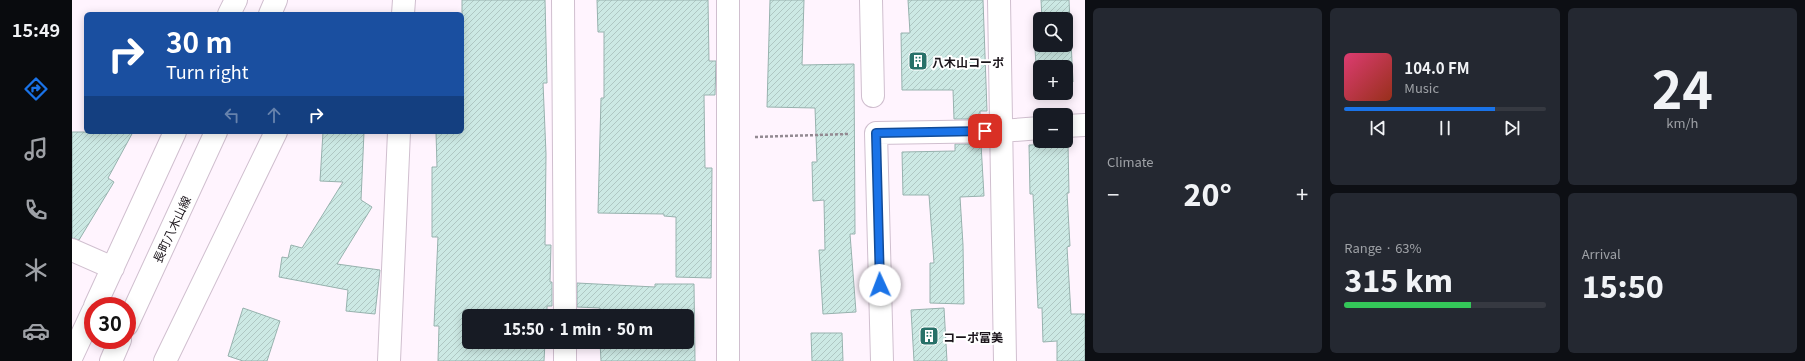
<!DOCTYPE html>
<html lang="en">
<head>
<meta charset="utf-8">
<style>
	body { margin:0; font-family:Georgia,"Noto Sans JP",serif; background:#242831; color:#f1f3f6; height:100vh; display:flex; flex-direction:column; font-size:15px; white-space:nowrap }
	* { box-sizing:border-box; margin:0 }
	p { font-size:13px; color:#9ea1a6 }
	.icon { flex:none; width:22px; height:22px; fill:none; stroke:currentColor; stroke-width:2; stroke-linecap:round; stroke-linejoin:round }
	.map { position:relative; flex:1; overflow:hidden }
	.side { display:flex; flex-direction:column; gap:8px; padding:8px; background:#0d0f14; width:720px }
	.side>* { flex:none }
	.banner { position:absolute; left:12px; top:12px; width:380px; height:122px; border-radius:6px; box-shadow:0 2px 10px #0003; background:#1a4fa0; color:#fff; overflow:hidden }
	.tools { position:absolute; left:961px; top:12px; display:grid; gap:8px }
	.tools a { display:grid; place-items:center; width:40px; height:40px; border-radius:6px; background:#171b24; box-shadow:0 2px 10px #0003; font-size:20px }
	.speed { position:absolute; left:12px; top:297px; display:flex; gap:8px; font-size:20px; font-weight:700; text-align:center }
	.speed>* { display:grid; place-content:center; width:52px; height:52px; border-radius:50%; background:#171b24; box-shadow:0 2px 10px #0003; line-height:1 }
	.speed .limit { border:6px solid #d22; background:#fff; color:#111 }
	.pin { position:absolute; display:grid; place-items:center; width:34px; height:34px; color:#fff; margin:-17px; border-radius:8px; box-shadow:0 2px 6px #0006 }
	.me { position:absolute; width:44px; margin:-22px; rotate:358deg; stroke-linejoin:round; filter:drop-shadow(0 0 3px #0008) }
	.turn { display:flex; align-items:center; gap:14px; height:84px; padding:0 16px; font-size:18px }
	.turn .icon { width:52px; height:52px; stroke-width:2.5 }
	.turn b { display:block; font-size:28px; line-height:34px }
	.lanes { display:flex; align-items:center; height:38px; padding:0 16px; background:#0003; justify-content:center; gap:20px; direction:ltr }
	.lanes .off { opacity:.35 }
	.big { font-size:30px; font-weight:800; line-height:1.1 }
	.side .card { flex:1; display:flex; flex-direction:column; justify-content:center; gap:6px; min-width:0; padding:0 14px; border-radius:6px; background:#242831 }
	.side .dial { align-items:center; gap:0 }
	.dial b { font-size:52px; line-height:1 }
	.song { display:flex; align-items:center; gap:12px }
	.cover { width:48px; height:48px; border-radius:6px; background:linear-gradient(135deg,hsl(340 70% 55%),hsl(10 70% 35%)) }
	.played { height:4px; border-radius:2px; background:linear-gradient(90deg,#1a73e8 75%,#363941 75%) }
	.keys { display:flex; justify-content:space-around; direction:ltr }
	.heat { display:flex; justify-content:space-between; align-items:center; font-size:22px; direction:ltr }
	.charge { height:6px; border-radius:3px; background:linear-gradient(90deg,#34c759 63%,#363941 0) }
	.side .tiles { flex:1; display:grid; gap:8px; grid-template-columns:repeat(3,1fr) }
	.card:first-child { grid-row:span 2 }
	.trip { position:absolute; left:390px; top:309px; width:232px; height:40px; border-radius:6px; background:#171b24; box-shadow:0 2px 10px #0003; font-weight:800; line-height:40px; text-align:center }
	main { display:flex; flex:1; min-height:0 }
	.dock { display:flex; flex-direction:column; width:72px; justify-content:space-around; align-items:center; background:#090b0e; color:#9ea1a6 }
	.dock .icon { width:28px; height:28px }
	.dock .current { color:#1a73e8 }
	.dock b { font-size:18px; color:#f1f3f6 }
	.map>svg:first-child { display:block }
	.building { fill:url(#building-hatch); stroke:#97b2ae }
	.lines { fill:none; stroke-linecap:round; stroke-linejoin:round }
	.minor-casing { stroke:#d0bfcf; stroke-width:24 }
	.path { stroke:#928991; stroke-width:2.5; stroke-dasharray:3 2; stroke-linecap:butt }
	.minor { stroke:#fff; stroke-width:22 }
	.route-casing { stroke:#114b97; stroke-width:10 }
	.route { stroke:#1a73e8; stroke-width:7 }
	.labels { text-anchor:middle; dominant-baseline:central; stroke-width:4; stroke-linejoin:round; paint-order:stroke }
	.poi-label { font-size:12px; font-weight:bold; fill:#1b151b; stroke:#fff; text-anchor:start }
	.street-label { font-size:12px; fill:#1b151b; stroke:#fff }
</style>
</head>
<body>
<main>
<nav class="dock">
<b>15:49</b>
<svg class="icon current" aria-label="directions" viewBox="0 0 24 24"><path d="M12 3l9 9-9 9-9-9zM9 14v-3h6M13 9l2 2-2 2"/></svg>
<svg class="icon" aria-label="music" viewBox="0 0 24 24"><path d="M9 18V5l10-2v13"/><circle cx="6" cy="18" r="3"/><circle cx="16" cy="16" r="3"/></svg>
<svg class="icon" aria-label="phone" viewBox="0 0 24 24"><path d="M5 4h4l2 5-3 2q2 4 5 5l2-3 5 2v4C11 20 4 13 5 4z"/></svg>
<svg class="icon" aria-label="climate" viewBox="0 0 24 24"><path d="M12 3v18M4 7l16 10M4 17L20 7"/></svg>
<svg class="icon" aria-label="car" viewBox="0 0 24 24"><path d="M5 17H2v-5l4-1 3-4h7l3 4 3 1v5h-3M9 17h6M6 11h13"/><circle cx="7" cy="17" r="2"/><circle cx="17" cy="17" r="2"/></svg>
</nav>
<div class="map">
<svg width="1013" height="361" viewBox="0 0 1013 361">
	<defs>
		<pattern id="building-hatch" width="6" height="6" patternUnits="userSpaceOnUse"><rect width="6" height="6" fill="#cce9e4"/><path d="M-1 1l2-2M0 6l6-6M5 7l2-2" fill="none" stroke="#afc7c3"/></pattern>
	</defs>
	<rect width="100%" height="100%" fill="#fff4fe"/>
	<path class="building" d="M390,0H473L475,83H471L474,154L473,245H479L478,282H480V306H475V316H397V342H473L472,361H366L367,326H362L366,237H360V167H365L364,132H390Z
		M525,0H636L637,61H644L643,95H632L633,168H640L639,278L604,277V217L592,216V214L526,213L529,98H532V32H526Z
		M698,0H732L730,65L782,64L783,234H778L784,312L751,314L747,250H753L752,200L741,201L740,162H745L743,108L695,107Z
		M836,0H911L915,111H908V119H882L881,90H830L829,33H838Z
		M969,0H997L1001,82L994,83V67H968V84H965L962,30L968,29V45H994V19H970Z
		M0,132H61L36,178L42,182L7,240L0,238Z
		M251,132H292L289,200L300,207L265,264L308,270L303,314L274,311L276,290L207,277L210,257L216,258L219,245L230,248L271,182L248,181Z
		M883,144H909L912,196L888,197L891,245L892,304L858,303V263H862L857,195H831L830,152L883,151Z
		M996,144L997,193H995L998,246L995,247L999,314H1013V361H985V341L971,342L970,308H966L961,194H958L957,145Z
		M505,283L583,287V284H622L623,361H529L528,342H615V316H528V308L505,307Z
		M171,308L208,321L195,361H171L156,356Z
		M872,308L875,361H842L839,310Z
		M739,333H770L771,361H740Z"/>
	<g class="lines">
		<defs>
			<path id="minor" d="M491,0L493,316
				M656,0V361
				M799,0L801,96
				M927,0L933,361
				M157,14L164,0
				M198,14L204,0
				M331,14L332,0
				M994,126L1013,125
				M0,250L41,268
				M23,306L103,132
				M55,325L144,132
				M493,342V361
				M0,356L21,311
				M39,361L48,340
				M93,361L204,132
				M317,361L327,132
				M810,361L804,133L929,131L968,128"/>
		</defs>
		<use href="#minor" class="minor-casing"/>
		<path class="path" d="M683,137L776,134"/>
		<use href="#minor" class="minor"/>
	</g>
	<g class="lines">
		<defs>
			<path id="route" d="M808,285L804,133L913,131"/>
		</defs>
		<use href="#route" class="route-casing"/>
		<use href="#route" class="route"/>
	</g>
	<defs>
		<symbol id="building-square" viewBox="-11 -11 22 22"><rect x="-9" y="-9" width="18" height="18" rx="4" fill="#277068" stroke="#fff"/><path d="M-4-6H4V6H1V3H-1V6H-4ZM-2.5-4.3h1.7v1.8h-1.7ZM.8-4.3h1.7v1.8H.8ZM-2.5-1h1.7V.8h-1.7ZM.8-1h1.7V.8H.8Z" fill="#fff"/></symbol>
	</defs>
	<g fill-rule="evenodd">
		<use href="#building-square" x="835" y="50" width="22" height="22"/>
		<use href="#building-square" x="846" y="325" width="22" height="22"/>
	</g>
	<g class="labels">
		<g class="poi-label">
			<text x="860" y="61">八木山コーポ</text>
			<text x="871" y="336">コーポ富美</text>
		</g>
		<g class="street-label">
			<text transform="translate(99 229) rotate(-65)">長町八木山線</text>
		</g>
	</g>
</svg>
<div class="tools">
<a><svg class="icon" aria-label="search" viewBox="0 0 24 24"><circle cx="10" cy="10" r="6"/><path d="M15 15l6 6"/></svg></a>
<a>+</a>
<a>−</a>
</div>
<div class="speed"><div class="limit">30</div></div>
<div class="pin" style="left:913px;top:131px;background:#d93025"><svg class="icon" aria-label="arrive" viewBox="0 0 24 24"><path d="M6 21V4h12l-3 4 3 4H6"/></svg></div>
<svg class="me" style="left:808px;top:285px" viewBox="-20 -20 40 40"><circle r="19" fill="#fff"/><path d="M0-13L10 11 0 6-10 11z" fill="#1a73e8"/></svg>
<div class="trip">15:50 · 1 min · 50 m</div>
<div class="banner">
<div class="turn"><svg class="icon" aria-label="right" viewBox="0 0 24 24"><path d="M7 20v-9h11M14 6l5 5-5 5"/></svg><div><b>30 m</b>Turn right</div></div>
<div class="lanes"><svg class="icon off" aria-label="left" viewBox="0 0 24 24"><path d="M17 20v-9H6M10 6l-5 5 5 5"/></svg><svg class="icon off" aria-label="ahead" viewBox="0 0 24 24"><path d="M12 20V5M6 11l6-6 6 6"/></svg><svg class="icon" aria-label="right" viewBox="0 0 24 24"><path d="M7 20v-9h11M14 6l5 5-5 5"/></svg></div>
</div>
</div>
<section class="side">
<div class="tiles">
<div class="card"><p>Climate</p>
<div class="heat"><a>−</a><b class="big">20°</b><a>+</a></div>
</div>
<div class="card">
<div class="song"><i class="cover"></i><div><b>104.0 FM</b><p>Music</p></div></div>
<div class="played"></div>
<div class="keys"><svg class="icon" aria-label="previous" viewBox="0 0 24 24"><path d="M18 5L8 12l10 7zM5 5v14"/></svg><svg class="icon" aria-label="pause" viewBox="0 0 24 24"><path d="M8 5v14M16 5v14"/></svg><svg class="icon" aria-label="next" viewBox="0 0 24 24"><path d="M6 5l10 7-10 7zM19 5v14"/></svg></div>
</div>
<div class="card dial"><b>24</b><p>km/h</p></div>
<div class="card"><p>Range · 63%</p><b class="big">315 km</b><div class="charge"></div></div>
<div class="card"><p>Arrival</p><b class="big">15:50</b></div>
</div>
</section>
</main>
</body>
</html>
